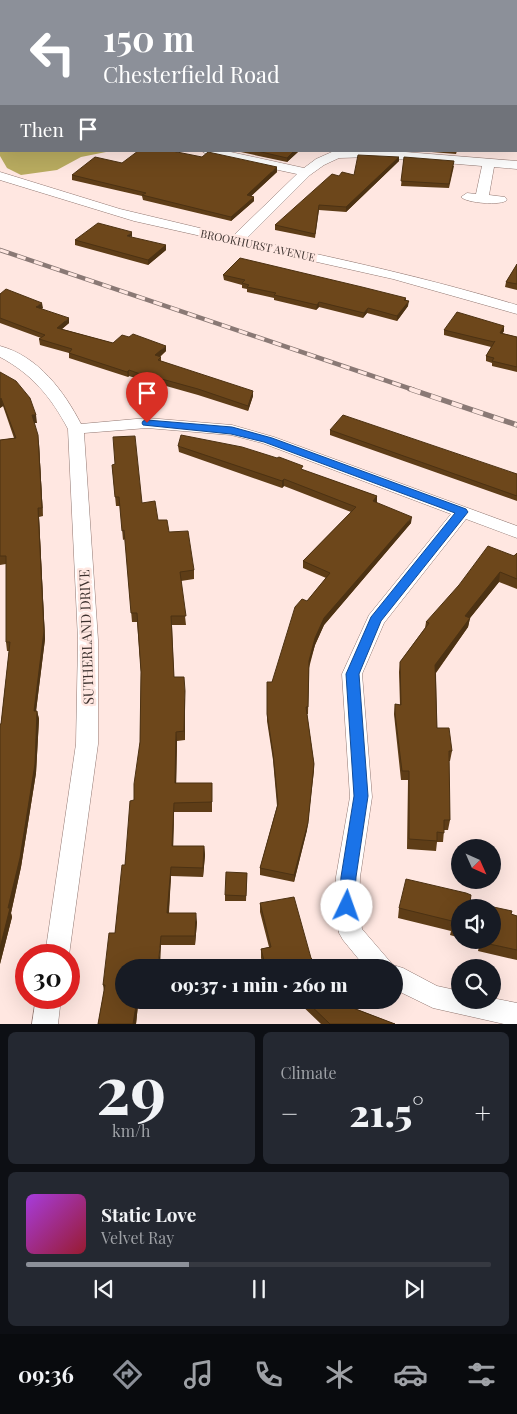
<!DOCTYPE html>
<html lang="en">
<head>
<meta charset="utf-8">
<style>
	body { margin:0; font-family:"Playfair Display",serif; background:#242831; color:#f1f3f6; height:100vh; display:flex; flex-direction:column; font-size:19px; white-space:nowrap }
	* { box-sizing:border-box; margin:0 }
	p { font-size:16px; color:#9ea1a6 }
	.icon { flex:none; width:28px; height:28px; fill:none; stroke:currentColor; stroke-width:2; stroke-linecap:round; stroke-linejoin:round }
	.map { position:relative; height:1024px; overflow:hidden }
	.drawer { display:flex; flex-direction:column; gap:8px; padding:8px; background:#0d0f14; flex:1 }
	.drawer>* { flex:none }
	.top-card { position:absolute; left:0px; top:0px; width:518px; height:152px; box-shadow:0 5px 20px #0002; background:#8c9099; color:#fff; overflow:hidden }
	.needle { width:32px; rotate:135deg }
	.tools { position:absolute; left:451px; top:839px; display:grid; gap:10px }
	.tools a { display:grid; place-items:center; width:50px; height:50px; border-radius:50%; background:#171b24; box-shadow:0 5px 20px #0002; font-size:25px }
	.speed { position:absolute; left:15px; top:944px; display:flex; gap:10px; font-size:25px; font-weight:700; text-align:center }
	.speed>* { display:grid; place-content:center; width:65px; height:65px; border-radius:50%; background:#171b24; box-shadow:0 5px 20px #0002; line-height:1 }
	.speed .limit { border:8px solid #d22; background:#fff; color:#111 }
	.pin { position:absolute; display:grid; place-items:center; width:42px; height:42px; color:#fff; margin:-51px -21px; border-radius:50% 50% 50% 0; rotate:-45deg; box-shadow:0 0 5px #0007 }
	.pin .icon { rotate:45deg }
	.me { position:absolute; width:55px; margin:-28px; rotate:3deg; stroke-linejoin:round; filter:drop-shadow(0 0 4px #0008) }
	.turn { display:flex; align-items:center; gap:18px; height:105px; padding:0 20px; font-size:22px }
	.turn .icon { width:65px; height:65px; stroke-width:2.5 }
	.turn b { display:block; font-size:35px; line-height:42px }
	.then { display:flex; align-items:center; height:48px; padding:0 20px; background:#0003; gap:10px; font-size:19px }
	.big { font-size:38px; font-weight:800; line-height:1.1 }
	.drawer .tile { flex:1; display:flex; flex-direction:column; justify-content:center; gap:8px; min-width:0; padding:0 18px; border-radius:8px; background:#242831 }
	.drawer .dial { align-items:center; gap:0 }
	.dial b { font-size:65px; line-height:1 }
	.song { display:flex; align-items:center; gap:15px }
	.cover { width:60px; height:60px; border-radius:8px; background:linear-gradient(135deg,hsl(280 70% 55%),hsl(350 70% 35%)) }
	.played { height:5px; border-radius:2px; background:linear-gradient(90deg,#8c9099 35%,#363941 35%) }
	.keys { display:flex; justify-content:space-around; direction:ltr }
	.heat { display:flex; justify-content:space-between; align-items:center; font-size:28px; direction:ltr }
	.drawer .tiles { flex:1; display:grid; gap:8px; grid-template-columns:1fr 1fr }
	.tile:last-child { grid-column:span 2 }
	.trip { position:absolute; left:115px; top:959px; width:288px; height:50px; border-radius:25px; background:#171b24; box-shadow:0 5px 20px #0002; font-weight:800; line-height:50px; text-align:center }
	.dock { display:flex; height:80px; justify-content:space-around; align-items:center; background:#090b0e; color:#9ea1a6 }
	.dock .icon { width:35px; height:35px }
	.dock .current { color:#8c9099 }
	.dock b { font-size:22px; color:#f1f3f6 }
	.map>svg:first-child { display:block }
	.forest { fill:#b9ac60 }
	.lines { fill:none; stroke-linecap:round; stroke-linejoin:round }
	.minor-casing { stroke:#927872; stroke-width:1 }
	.minor { fill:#fff; fill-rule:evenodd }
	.rail-far1-casing { stroke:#8a7975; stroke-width:4.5 }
	.rail-casing { stroke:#8a7975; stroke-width:5.5 }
	.rail-far1 { stroke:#ffe7e1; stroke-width:3; stroke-dasharray:9; stroke-linecap:butt }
	.rail { stroke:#ffe7e1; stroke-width:4; stroke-dasharray:11; stroke-linecap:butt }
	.wall { fill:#5e3d17 }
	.shaded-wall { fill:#4c3213 }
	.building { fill:#6d471b; stroke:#4c3213 }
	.route { fill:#1a73e8; stroke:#114b97 }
	.labels { text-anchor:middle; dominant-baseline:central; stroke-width:5; stroke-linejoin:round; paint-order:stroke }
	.far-street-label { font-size:11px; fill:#3c312e; stroke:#ffe7e1 }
	.street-label { font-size:14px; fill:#3c312e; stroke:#ffe7e1 }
</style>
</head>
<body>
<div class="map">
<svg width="517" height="1024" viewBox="0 0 517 1024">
	<rect width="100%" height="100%" fill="#ffe7e1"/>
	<path class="forest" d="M0,108L1,151H111L81,157L57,170L21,175L7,168L0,156Z"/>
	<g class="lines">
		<defs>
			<path id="minor" d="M202,151H226L304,168L316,159L334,151H393L517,161V169L494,167L489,195L505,197L507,200C502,206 466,203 461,197L467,193L476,194L482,166L371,157L339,158L324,165L310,175L246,239C337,258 428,278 517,305V314L393,279L134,221L0,180V172L120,209L233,236L297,174L208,155Z
				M0,346C38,356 64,391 81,424L147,418L232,425L274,437L517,526V538L466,519L384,623L362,674L372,797L360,877L359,906L362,929L393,965L403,968L437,986L460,991V1000H492V998L517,1003V1024H504L433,1008L394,989V968H366L343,940L339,933L335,906L336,877L350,797L342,674L369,615L451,514L262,443L231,435L147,428L84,433L98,640V744L69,955H45L76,744L78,640L68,429C51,397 32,374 0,357Z
				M36,998H61L58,1024H32Z"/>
		</defs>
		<use href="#minor" class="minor-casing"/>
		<use href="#minor" class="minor"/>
		<defs>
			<path id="rail-far1" d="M0,250L414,390"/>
			<path id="rail" d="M410,389L517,425"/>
		</defs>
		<use href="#rail-far1" class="rail-far1-casing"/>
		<use href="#rail" class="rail-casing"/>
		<use href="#rail-far1" class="rail-far1"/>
		<use href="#rail" class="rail"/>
	</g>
	<path class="wall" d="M236,151H299L287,162Z
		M419,151H457L456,154Z
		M399,157V161L346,212L319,210L315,238L275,230V225L339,176L354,175Z
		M404,157L454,166L449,188L401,186Z
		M122,163L277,172L251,196L254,197V201L231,221L143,200L142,196L72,180V175Z
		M75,240L166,245V250L148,265L75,245Z
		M517,264V290L505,287L506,282Z
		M223,275L406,298V300L408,306L397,321L367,313L363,318L319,307L316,310L274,300V298L247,292V289L242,288V285L224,280Z
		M0,294L43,308L41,309L69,323L62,329L113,343L166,351L160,357H161V361L253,396L248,411L198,395L159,384L157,385L129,376L128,377L69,358V353L40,345L39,339L41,338L0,323Z
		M504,326V331L502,333L517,337V372L492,366V363L486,361V356L491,347L444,335V330Z
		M0,372L37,423H34L39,444L43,516L39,517L45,639L36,711H37L39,719L36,773L21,867L11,913L12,917L0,964L1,724L9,651H7L6,642V564L0,565V440L14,438L3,406L0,408Z
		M330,430L517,474V501L330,435Z
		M178,446L303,470L377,496V503L411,523L324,625L315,645L309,668L308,714H307L314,764V771L307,830L294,882L260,875V868L277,806L273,760L267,721V682H272L307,601L326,578L303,568V561L351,512L284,486L282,488L179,452Z
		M112,465L142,503L169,532L194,570V579L181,581L186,625H172L174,677L185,700V740L177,741L176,783H212V812H174L173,846H204L205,855L203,877L171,876L169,913L197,922L195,945H161L124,1000H157L156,1006L138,1005L136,1024H98L104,991L103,985L115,933L125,865L134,800L140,742L141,672L137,622H132L125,539L123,540L120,506H116Z
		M517,553V589L499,582L470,618L468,627L436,673L437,728L452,751L450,761H449L450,820L448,830H444L443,842H437L436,851L407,849L408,780H401L395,724L394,714L395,704L400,705L399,672L400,662L425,628L426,622Z
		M247,873L246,901H225V895Z
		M470,902L517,916V960L478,951L480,942L469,940H492L460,908V938L450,935L451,931L398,918L399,908Z
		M260,903L311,958L321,968H264L261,958V949L269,947L260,912Z
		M296,1000H353V1006L351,1007L395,1024H321Z"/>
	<path class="shaded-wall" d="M294,151H299L287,162V158Z
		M399,157V161L346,212V207Z
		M277,167V172L247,200V195Z
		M254,197V201L231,221V217Z
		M132,232V237L127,236Z
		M166,245V250L148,265V260Z
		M409,301L408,306L397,321V316Z
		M319,302V307L316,310L317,305Z
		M42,303L43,308L36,312V307Z
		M368,308L367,313L363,318L364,313Z
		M69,318V323L57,333V328Z
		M504,326V331L500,338V333Z
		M166,346V351L155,360V355Z
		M129,370V376L128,377L127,372Z
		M158,378L159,384L157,385V380Z
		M253,391V396L248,411V406Z
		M1,398L3,406L0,408V399Z
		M32,415H36L37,423H33Z
		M38,435L39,444L43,516L42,508Z
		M284,479V486L282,488V481Z
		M377,496V503L373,501Z
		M38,508L39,517L45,639L35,719L34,711Z
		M412,517L411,523L324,625L315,645L308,668L309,661L315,638L324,618Z
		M500,572L499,582L470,618L468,627L434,675L435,665L465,616Z
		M185,691V740L184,731Z
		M37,711L39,719L36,773L21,867L11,913L12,917L0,964V948Z
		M176,732L177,741L176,793L175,783Z
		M314,764L307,830L294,882V875Z
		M174,803V812L173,855L172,846Z
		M204,846L205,855L203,877V868Z
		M171,867V876L168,922L167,913Z
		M196,913L197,922L195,945V936Z
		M161,936V945L160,968H158Z
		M137,1000L138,1005L136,1024H133Z
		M350,1000H353V1006L344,1014L345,1005Z"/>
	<path class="building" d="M138,151H172L202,157L208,152L277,167L247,195L254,197L231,217L142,195L146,193L72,175L95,157L122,163Z
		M257,151H294L287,158Z
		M358,155L399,157L346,207L319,205L315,234L275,225L332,174L339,176L342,172L354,175Z
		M404,157L454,161L449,184L401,181Z
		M98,223L132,232L127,236L166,245L148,260L75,240Z
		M240,258L362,287L406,298L404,300L409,301L397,316L368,308L364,313L319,302L317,305L274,295L276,293L247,287L249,285L242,283L245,280L223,275Z
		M517,264V284L506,282Z
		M6,289L42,303L36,307L69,318L57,328L113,343L122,335L129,337L133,334L166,346L155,355L161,357L158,360L253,391L248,406L198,389L158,378L157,380L129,370L127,372L69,353L72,349L39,339L45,335L0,318V294Z
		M457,312L504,326L500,333L517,337V367L492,361L494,358L486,356L495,341L494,342L444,330Z
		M0,372L16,381L30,398L36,415H32L38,435L42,508H38L44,631L34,711H37L35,764L20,858L8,908H10L0,948V724H1L10,642H6V556H0V440L16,438L1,398L0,399Z
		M343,415L517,474V496L330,430Z
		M181,435L242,447L277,458L279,457L303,466L301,469L377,496L373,501L412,517L324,618L315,638L309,661L308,707H306L314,764L308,823L294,875L260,868L278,804L273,753L267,714V682H272L295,607L302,599L307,601L330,573L303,561L356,507L284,479L282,481L178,446Z
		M135,436L142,503L155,501L158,520H167L169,532L188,531L194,570L180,572L186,616H171L174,677H184L185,691L184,731L176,732L175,783H212V802L174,803L172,846H204L203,868L171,867L167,913H196L195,936H161L158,968H124V1000H137L133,1024H98L105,985H103L109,933H115L122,865H125L130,801L134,800V784L140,742L141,672L137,613H131L124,530L122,531L119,497H115L112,465L115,464L113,437Z
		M488,546L514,556L517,553V579L500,572L465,616L470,618L435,665L437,728H449L452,751H449L450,820H444V833L437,832V841L409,839V771H402L395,714V704L401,705L400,662L429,623L426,622L459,585Z
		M226,872L247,873L246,896L225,895Z
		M406,879L466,893L471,895L470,902L512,911L511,914L517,916V950L480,942V940H492V908H460V928L451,926L452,921L399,908Z
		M294,897L311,958L321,968H266L261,949L271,947L260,903Z
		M305,1000H350L345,1005L395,1024H330Z"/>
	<path class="route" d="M147,420L232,427L272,438L466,509L468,512L381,621L359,674L368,796L356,877L354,906L352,911L347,913L341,911L339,906L341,877L354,796L346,674L371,617L455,513L264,442L231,434L143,425L142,423L143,421Z"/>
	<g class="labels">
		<g class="far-street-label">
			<text transform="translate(258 245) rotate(12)">BROOKHURST AVENUE</text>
		</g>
		<g class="street-label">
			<text transform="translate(86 637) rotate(-92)">SUTHERLAND DRIVE</text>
		</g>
	</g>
</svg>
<div class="tools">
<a><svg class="needle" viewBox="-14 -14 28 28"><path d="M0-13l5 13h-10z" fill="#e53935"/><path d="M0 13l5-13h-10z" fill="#9ea1a6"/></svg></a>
<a><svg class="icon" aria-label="sound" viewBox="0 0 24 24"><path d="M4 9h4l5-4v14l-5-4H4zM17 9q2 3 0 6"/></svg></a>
<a><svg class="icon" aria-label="search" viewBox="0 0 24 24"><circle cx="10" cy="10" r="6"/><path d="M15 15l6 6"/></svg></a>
</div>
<div class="speed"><div class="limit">30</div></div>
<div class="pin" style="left:147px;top:423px;background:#d93025"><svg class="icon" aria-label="arrive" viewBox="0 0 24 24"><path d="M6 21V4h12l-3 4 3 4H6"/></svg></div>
<svg class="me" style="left:347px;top:906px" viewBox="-20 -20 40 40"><circle r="19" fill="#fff"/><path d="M0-13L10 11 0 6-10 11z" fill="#1a73e8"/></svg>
<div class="trip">09:37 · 1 min · 260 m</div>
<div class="top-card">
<div class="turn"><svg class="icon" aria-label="left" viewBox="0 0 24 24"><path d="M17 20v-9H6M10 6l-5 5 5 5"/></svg><div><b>150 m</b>Chesterfield Road</div></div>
<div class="then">Then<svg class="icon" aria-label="arrive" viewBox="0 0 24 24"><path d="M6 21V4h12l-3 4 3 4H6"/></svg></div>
</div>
</div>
<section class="drawer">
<div class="tiles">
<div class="tile dial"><b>29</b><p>km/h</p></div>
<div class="tile"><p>Climate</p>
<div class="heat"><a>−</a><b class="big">21.5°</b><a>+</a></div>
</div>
<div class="tile">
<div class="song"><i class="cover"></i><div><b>Static Love</b><p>Velvet Ray</p></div></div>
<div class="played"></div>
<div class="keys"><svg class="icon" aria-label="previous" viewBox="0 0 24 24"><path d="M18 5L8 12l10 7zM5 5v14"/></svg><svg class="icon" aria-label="pause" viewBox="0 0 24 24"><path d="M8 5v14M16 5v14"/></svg><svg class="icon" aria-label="next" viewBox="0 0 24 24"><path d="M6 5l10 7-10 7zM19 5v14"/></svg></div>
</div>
</div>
</section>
<nav class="dock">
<b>09:36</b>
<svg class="icon current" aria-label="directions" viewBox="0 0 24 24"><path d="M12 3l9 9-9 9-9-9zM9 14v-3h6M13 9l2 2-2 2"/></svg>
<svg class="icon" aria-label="music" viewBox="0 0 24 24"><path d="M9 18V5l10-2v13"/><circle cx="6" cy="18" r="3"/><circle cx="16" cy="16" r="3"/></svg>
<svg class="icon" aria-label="phone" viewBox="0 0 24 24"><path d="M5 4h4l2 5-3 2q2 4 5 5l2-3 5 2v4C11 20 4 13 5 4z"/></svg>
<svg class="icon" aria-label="climate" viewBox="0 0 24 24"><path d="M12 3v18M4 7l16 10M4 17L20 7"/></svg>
<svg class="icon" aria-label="car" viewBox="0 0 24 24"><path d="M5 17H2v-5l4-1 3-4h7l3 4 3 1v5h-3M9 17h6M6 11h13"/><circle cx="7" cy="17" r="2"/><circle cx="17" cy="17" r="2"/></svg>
<svg class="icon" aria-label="filters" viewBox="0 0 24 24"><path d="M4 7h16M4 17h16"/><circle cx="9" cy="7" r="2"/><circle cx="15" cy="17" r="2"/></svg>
</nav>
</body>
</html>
